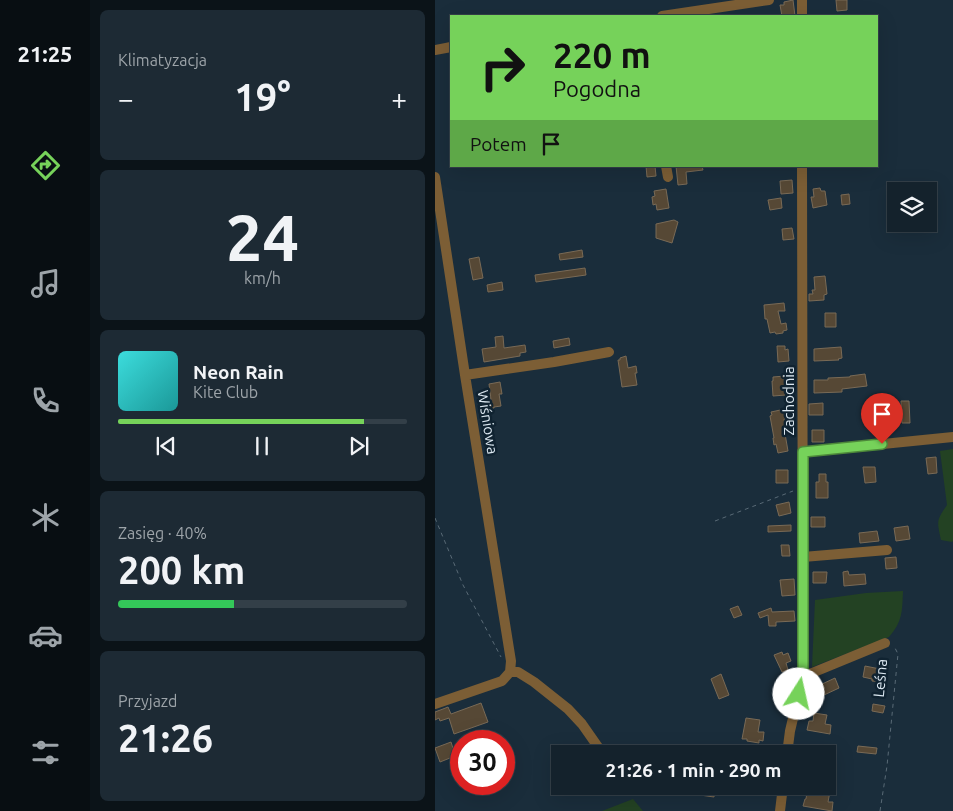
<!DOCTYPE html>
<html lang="pl">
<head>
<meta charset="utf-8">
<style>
	body { margin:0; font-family:Ubuntu,sans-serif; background:#1d2a34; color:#f1f3f6; height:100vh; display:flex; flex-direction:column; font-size:19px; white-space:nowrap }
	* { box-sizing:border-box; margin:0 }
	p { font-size:16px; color:#9da4a9 }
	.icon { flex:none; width:28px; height:28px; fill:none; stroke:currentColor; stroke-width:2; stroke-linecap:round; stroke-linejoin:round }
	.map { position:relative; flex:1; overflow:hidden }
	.side { display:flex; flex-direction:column; gap:10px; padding:10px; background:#0b1318; width:345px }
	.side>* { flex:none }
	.hud { position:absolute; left:15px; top:15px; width:428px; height:152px; border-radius:0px; box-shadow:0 5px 20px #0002,0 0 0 1px #333f48; background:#76d25a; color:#111; overflow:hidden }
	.fabs { position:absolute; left:452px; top:182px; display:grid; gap:10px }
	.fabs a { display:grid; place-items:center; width:50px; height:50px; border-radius:0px; background:#14222c; box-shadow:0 5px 20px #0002,0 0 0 1px #333f48; font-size:25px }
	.speed { position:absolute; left:15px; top:730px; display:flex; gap:10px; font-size:25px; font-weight:700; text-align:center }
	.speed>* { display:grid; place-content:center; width:65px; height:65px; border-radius:50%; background:#14222c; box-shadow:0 5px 20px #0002,0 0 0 1px #333f48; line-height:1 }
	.speed .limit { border:8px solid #d22; background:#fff; color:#111 }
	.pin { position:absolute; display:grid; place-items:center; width:42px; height:42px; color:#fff; margin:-51px -21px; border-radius:50% 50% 50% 0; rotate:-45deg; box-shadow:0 0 5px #0007 }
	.pin .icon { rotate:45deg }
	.me { position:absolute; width:55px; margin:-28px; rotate:10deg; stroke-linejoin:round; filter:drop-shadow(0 0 4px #0008) }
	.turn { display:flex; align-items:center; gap:18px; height:105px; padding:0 20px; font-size:22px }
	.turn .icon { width:65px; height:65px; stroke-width:2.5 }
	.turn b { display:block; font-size:35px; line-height:42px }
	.then { display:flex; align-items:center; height:48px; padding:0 20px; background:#0003; gap:10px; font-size:19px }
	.big { font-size:38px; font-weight:600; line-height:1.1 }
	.side .widget { flex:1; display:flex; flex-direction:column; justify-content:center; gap:8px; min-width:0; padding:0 18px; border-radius:8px; background:#1d2a34 }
	.side .dial { align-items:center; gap:0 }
	.dial b { font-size:65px; line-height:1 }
	.song { display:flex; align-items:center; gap:15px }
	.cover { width:60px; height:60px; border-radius:8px; background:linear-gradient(135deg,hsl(180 70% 55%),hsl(180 70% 35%)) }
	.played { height:5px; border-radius:2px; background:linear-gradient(90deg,#76d25a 85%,#333f48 85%) }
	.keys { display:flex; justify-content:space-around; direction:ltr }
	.heat { display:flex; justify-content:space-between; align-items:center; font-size:28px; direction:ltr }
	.charge { height:8px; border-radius:4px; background:linear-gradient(90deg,#34c759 40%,#333f48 0) }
	.trip { position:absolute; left:116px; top:745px; width:285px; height:50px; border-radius:0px; background:#14222c; box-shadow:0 5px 20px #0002,0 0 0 1px #333f48; font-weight:600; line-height:50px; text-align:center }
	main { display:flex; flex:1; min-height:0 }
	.menu { display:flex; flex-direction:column; width:90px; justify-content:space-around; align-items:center; background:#080e12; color:#9da4a9 }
	.menu .icon { width:35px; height:35px }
	.menu .current { color:#76d25a }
	.menu b { font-size:22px; color:#f1f3f6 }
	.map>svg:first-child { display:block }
	.green { fill:#234223 }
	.building { fill:#564835; stroke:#796a56 }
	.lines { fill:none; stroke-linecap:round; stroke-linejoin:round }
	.path { stroke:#596a76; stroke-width:1; stroke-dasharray:4 4; stroke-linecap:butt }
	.minor { stroke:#7c5e35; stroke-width:10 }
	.route-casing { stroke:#4d883a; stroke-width:12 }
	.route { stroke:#76d25a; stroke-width:9 }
	.labels { text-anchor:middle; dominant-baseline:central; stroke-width:5; stroke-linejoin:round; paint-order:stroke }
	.street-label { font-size:15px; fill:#dce8f1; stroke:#102331 }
</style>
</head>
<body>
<main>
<nav class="menu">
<b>21:25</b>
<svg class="icon current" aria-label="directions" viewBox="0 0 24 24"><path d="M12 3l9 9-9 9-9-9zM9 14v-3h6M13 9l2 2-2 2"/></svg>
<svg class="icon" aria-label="music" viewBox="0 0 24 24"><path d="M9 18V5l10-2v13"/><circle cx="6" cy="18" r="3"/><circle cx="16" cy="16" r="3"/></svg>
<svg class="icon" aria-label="phone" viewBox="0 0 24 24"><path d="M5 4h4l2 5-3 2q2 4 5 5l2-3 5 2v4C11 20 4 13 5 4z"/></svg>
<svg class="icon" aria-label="climate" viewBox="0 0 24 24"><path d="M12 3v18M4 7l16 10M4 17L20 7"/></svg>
<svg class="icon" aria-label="car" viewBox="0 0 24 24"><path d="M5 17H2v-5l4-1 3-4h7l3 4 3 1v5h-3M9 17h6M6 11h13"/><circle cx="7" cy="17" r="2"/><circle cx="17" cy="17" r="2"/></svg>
<svg class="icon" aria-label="filters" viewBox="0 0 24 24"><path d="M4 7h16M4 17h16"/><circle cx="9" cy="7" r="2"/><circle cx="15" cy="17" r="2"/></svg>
</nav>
<section class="side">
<div class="widget"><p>Klimatyzacja</p>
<div class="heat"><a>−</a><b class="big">19°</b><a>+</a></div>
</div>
<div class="widget dial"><b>24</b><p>km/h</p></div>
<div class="widget">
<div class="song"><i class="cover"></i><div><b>Neon Rain</b><p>Kite Club</p></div></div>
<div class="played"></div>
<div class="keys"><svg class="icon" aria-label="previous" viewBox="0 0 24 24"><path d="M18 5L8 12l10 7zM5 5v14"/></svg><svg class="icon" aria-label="pause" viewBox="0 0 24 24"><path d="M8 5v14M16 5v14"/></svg><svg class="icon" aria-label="next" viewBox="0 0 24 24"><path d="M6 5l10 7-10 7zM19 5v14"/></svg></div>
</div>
<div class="widget"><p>Zasięg · 40%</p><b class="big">200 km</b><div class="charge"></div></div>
<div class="widget"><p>Przyjazd</p><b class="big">21:26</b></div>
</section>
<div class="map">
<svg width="518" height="811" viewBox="0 0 518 811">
	<rect width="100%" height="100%" fill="#1a2d3b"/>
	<path class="green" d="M518,449V541L517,542L506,540C502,521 501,521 512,505L505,451Z
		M468,591C467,611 468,621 454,637L377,667L380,600L431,593Z
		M198,799L208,811H167Z"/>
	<path class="building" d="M358,0L360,16H347L345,5H349V2Z
		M401,0H412V10L402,11Z
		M211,166H220L221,176L212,177Z
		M241,166H267L268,170L251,172L252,184L243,185Z
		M357,180L358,193L346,194L345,181Z
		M385,188L386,191H390L392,205L378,208L376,197H379L378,189Z
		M231,189L234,208L222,210L221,204L218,205L217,197L220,196L219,191Z
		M414,194L415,204L407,205L406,195Z
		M346,198L347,208L335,210L333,200Z
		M239,220L243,222L237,243L221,238V224Z
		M357,228L359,239L348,240L347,229Z
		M147,250L148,257L125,260L124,254Z
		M44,257L48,278L38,280L34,259Z
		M150,268L151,275L101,282L100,275Z
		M390,276L392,294L389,295V300L374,301V294H378L377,290H380L379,277Z
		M67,282L68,290L53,292L52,285Z
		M349,303L350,311H343L346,324L351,323L352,330L348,331V333L341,334L340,332L335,333L332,319H330L329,305Z
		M390,313H401V327H390Z
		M68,336L69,348L90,345L91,352L85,353V356L49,362L47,349L61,347L60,337Z
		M134,338L135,345L119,348L118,341Z
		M342,346H350V350L353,349L354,361L343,362Z
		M406,347L407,358L403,359L404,360L379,361V349Z
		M191,356L193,368L201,366L202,373H200L202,385L187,387L183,360H185V358Z
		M430,374L432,386L407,389V392L379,393V380H393V378L415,377V376Z
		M350,376L351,395L338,396L337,381H338V377Z
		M65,382L67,394H64L66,406L59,407V408L47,410L46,401L56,400L54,384Z
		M466,401H474L475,423H467Z
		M388,403V415H374V404Z
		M350,409L352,419H349L351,428H349L353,451L343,453L341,444L339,445L338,438H339L335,416L337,415L336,412Z
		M377,430H389V442H377Z
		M501,457L502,473L493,474L491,458Z
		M428,467H440L441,482L430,483Z
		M341,470H353V483H341Z
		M384,474H391V482H393V498H381V482H384Z
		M354,502L356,513L344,516L341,505Z
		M376,517H390V527H376Z
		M356,525V531L333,532V526Z
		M473,526L475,539L461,541L459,528Z
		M442,531L444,541L425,543L424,533Z
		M346,545H354L355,556H347Z
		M461,557L462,568L451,569L450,558Z
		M413,571L414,575L430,574L431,584L409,586L408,572Z
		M378,572H392L391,583H378Z
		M359,579L360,595L347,596L345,580Z
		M303,606L307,615L299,618L295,609Z
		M336,608L337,612L359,611L360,621L341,622V626H334L333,615L325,618L323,613Z
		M347,652L348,655L353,653L356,661L351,663L353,670L347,672L339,655Z
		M446,663L453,664L451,678L448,677L447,682L437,681V679L428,677L430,666L445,669Z
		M286,674L294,695L284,699L276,679Z
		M400,678L404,688L389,695L385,685Z
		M46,703L53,722L19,734L14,718L5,721L4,718L0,720V712L8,709L13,707L16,714Z
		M438,704L450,706L448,713L437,711Z
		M379,713L392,715L390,724L396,725L395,734L372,730L374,721H378Z
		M311,718L325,720L323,732H329L328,741L324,740V743L312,741V739H307Z
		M16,742L21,758L16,760L15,758L5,762L0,748Z
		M423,746L442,748L441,754L422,752Z
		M244,747L266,750V754H243Z
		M267,786H280L279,797L265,795Z
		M373,786L386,788V786H396L393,802H398L397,811L368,806L370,799H371Z"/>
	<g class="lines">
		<path class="path" d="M0,518L28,585L66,657
			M280,521L358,491
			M445,811L452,766L463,654L459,646"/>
		<path class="minor" d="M367,0V16
			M227,16L334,0
			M0,50L16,47
			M231,166L233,177
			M0,177L30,375L76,661L75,672
			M30,375L119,362L174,352
			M368,452L518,437
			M368,557L452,550
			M75,672H83L99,682L133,709L147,724L168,754
			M368,676L377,673L450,643
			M0,704L67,681L75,672
			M352,754L355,731L368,676L367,166
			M345,811L348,786"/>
	</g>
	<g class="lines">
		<defs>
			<path id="route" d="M364,694L368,676V452L447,444"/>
		</defs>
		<use href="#route" class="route-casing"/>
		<use href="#route" class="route"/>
	</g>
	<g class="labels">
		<g class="street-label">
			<text transform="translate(353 401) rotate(-90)">Zachodnia</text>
			<text transform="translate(53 422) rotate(81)">Wiśniowa</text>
			<text transform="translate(445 678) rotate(-85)">Leśna</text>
		</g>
	</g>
</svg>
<div class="fabs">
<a><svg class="icon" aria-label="layers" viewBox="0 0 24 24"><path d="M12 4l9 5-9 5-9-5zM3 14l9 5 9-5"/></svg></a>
</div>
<div class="speed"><div class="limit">30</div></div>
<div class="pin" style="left:447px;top:444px;background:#d93025"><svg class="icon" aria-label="arrive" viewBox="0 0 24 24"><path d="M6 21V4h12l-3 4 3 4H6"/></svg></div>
<svg class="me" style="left:364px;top:694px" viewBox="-20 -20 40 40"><circle r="19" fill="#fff"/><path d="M0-13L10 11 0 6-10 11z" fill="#76d25a"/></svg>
<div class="trip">21:26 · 1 min · 290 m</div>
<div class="hud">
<div class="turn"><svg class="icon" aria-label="right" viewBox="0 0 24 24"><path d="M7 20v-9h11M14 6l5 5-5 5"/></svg><div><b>220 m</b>Pogodna</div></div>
<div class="then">Potem<svg class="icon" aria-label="arrive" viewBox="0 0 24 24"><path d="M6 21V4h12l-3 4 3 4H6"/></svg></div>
</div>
</div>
</main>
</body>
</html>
